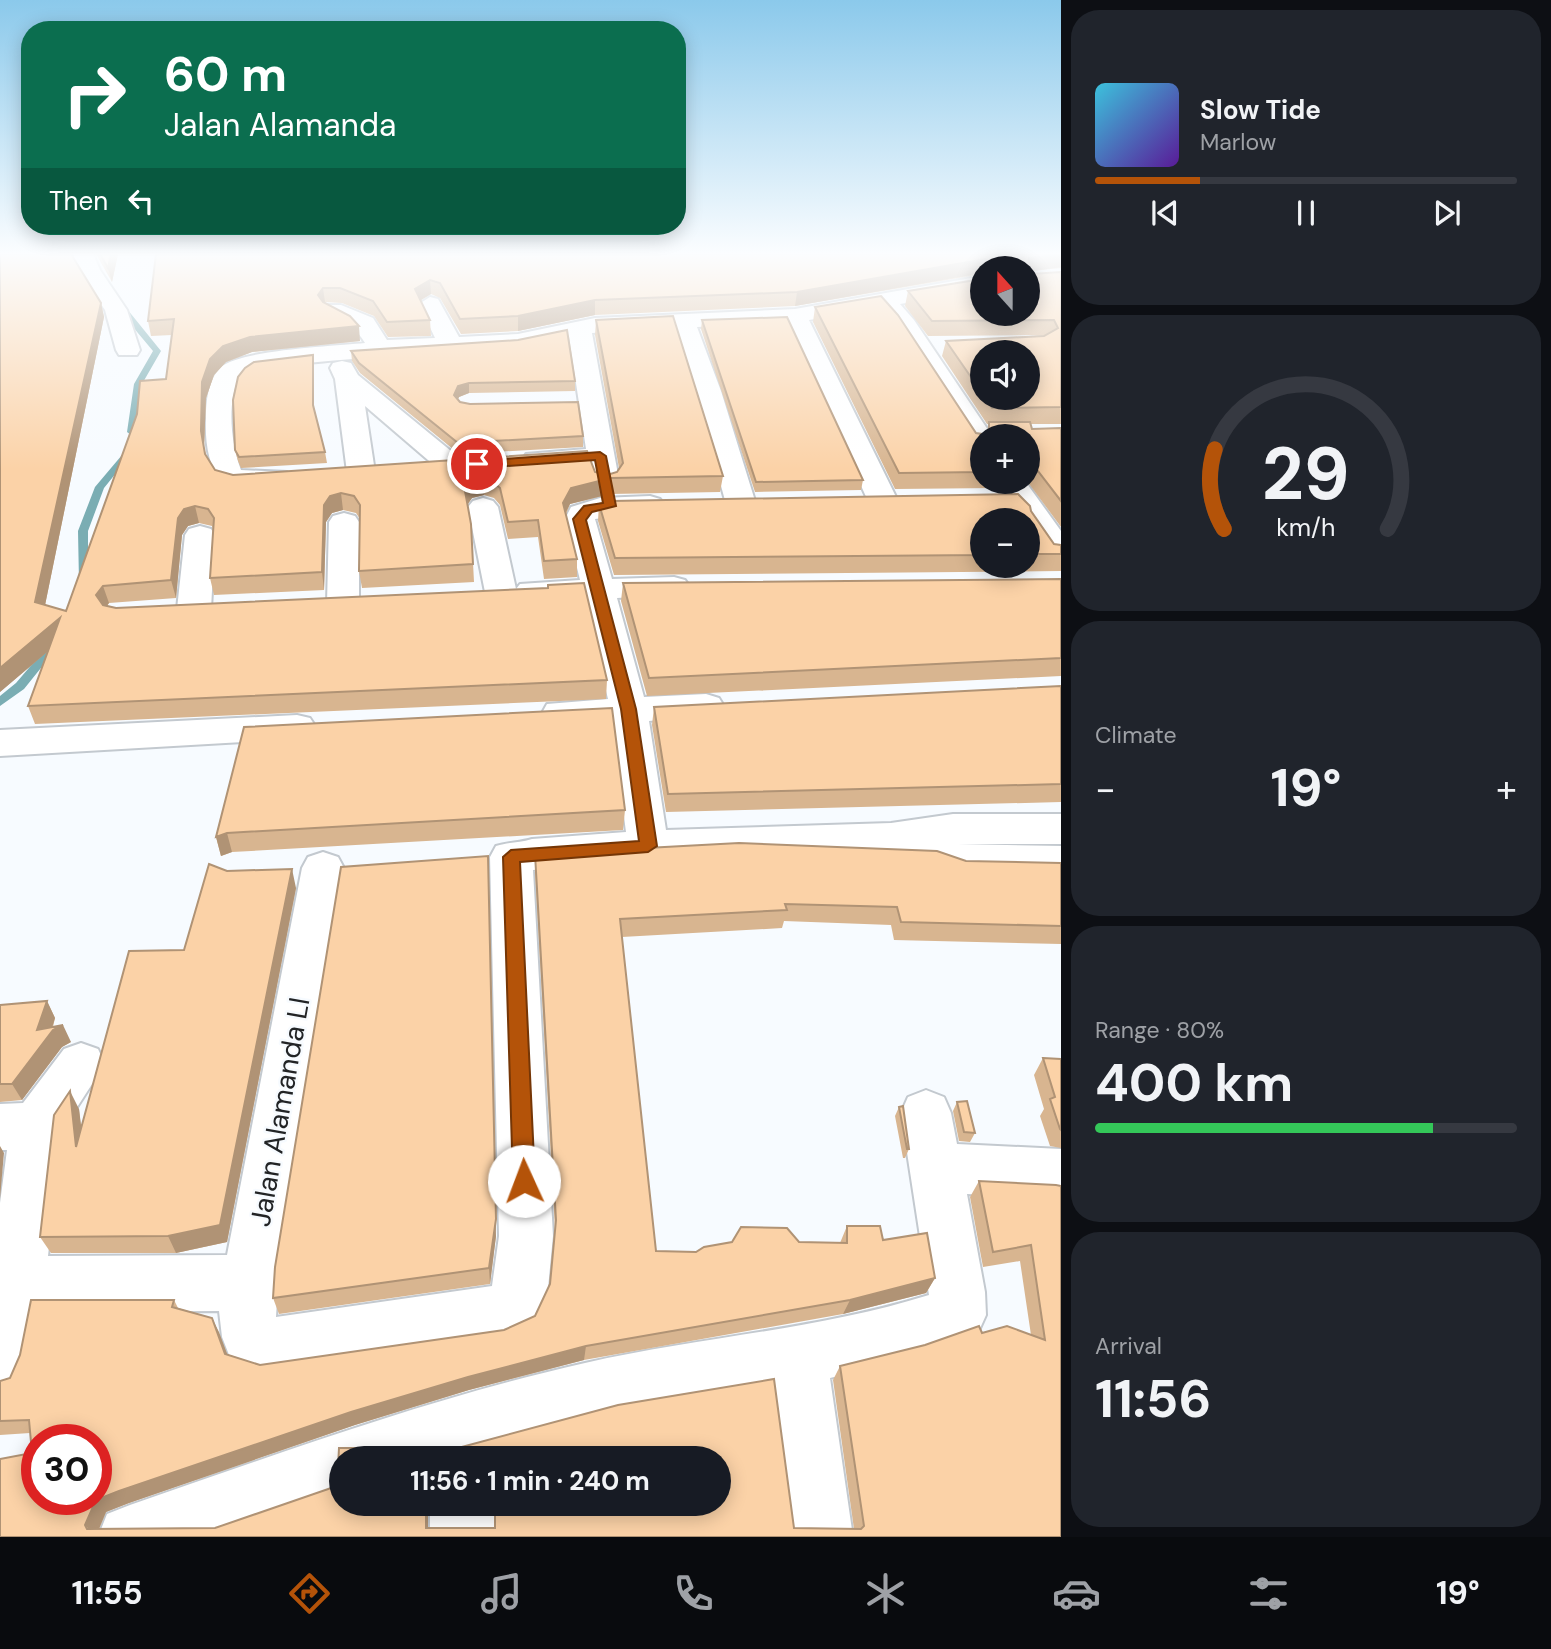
<!DOCTYPE html>
<html lang="en">
<head>
<meta charset="utf-8">
<style>
	body { margin:0; font-family:"DM Sans",sans-serif; background:#20242c; color:#f1f3f6; height:100vh; display:flex; flex-direction:column; font-size:26px; white-space:nowrap }
	* { box-sizing:border-box; margin:0 }
	p { font-size:23px; color:#9ea1a6 }
	.icon { flex:none; width:38px; height:38px; fill:none; stroke:currentColor; stroke-width:2; stroke-linecap:round; stroke-linejoin:round }
	.map { position:relative; flex:1; overflow:hidden }
	.panel { display:flex; flex-direction:column; gap:10px; padding:10px; background:#0d0f14; width:490px }
	.panel>* { flex:none }
	.banner { position:absolute; left:21px; top:21px; width:665px; height:214px; border-radius:28px; box-shadow:0 4px 18px #0003; background:#0b6e4f; color:#fff; overflow:hidden }
	.needle { width:46px; rotate:339deg }
	.fabs { position:absolute; left:970px; top:256px; display:grid; gap:14px }
	.fabs a { display:grid; place-items:center; width:70px; height:70px; border-radius:50%; background:#171b24; box-shadow:0 4px 18px #0003; font-size:35px }
	.speed { position:absolute; left:21px; top:1424px; display:flex; gap:14px; font-size:35px; font-weight:700; text-align:center }
	.speed>* { display:grid; place-content:center; width:91px; height:91px; border-radius:50%; background:#171b24; box-shadow:0 4px 18px #0003; line-height:1 }
	.speed .limit { border:10px solid #d22; background:#fff; color:#111 }
	.pin { position:absolute; display:grid; place-items:center; width:60px; height:60px; color:#fff; margin:-30px; border:4px solid #fff; border-radius:50%; box-shadow:0 2px 7px #0007 }
	.me { position:absolute; width:77px; margin:-38px; rotate:358deg; stroke-linejoin:round; filter:drop-shadow(0 0 5px #0008) }
	.turn { display:flex; align-items:center; gap:24px; height:147px; padding:0 28px; font-size:32px }
	.turn .icon { width:91px; height:91px; stroke-width:2.5 }
	.turn b { display:block; font-size:49px; line-height:60px }
	.then { display:flex; align-items:center; height:66px; padding:0 28px; background:#0003; gap:14px; font-size:26px }
	.big { font-size:52px; font-weight:700; line-height:1.1 }
	.panel .card { flex:1; display:flex; flex-direction:column; justify-content:center; gap:10px; min-width:0; padding:0 24px; border-radius:28px; background:#20242c }
	.panel .dial { align-items:center; gap:0 }
	.dial svg { height:182px; overflow:visible; fill:none; stroke:#363941; stroke-width:7; stroke-linecap:round; text-anchor:middle }
	.dial text { fill:#f1f3f6; stroke:none }
	.song { display:flex; align-items:center; gap:21px }
	.cover { width:84px; height:84px; border-radius:10px; background:linear-gradient(135deg,hsl(190 70% 55%),hsl(270 70% 35%)) }
	.played { height:7px; border-radius:4px; background:linear-gradient(90deg,#b45309 25%,#363941 25%) }
	.keys { display:flex; justify-content:space-around; direction:ltr }
	.heat { display:flex; justify-content:space-between; align-items:center; font-size:38px; direction:ltr }
	.charge { height:10px; border-radius:5px; background:linear-gradient(90deg,#34c759 80%,#363941 0) }
	.trip { position:absolute; left:329px; top:1446px; width:402px; height:70px; border-radius:35px; background:#171b24; box-shadow:0 4px 18px #0003; font-weight:700; line-height:70px; text-align:center }
	.tab-bar { display:flex; height:112px; justify-content:space-around; align-items:center; background:#090b0e; color:#9ea1a6 }
	.tab-bar .icon { width:49px; height:49px }
	.tab-bar .active { color:#b45309 }
	.tab-bar b { font-size:32px; color:#f1f3f6 }
	main { display:flex; flex:1; min-height:0 }
	.map>svg:first-child { display:block }
	.lines { fill:none; stroke-linecap:round; stroke-linejoin:round }
	.stream { fill:#7aadb3; fill-rule:evenodd }
	.minor-casing { stroke:#c3c9cf; stroke-width:4 }
	.minor { fill:#fff; fill-rule:evenodd }
	.wall { fill:#d8b590; fill-rule:evenodd }
	.shaded-wall { fill:#b09375 }
	.building { fill:#fbd2a7; stroke:#b09375; stroke-width:2; fill-rule:evenodd }
	.route { fill:#b45309; stroke:#753606; stroke-width:2 }
	.labels { text-anchor:middle; dominant-baseline:central; stroke-width:5; stroke-linejoin:round; paint-order:stroke }
	.near-street-label { font-size:28px; fill:#222426; stroke:#f7fbff }
</style>
</head>
<body>
<main>
<div class="map">
<svg width="1061" height="1537" viewBox="0 0 1061 1537">
	<rect width="100%" height="100%" fill="#f7fbff"/>
	<g class="lines">
		<path class="stream" d="M117,304H123L161,351L142,384L135,432L131,435L127,432L134,384L153,351L117,308Z
			M125,454L129,457L104,488L88,531V580L83,583L79,582L78,531L95,487L122,455Z
			M56,640L61,643L24,689L0,706V696L16,683L52,641Z"/>
		<defs>
			<path id="minor" d="M73,254H93L100,270L127,310L140,350L137,355H119L116,350L105,310L78,270Z
				M982,276V290L900,304L914,320L992,436H982V449L972,447L897,329L879,308L809,320L898,501L893,507L883,510L873,507L868,501L787,323L697,327L721,391L756,504L751,510L741,513L731,510L726,504L695,391L674,328L592,333L619,480L615,486L605,489L595,486L588,465L536,468L526,466L522,460L526,454L586,449L569,337C465,359 357,353 252,370L238,379C227,406 231,443 241,470L287,472L291,478L287,484C267,489 242,490 222,485C208,464 205,443 206,418C206,401 208,380 221,367C240,350 335,346 365,343C349,316 334,327 322,310L325,305H341L373,318L387,340L435,338L419,304L430,297L438,299L459,337L518,334L595,318L795,309Z
				M342,361L351,363L358,375L462,460L466,466L462,472L452,474L442,472L365,406L375,472L371,478L361,481L351,478L347,472L335,379L330,368L333,363Z
				M996,481H1025L1061,531V562L1050,560L1027,527V520H1022Z
				M650,496L660,499L665,505L660,511L595,519L612,579L674,577L685,580L690,587L685,594L617,598L644,697L706,694L719,698L724,706L719,714L649,721L666,830L891,823L953,814H1061V844H958L1061,846V878L959,876L898,856L896,852L648,861L533,870L553,1236L547,1299L534,1328L504,1342L266,1376L233,1365L222,1337L219,1311L40,1312L29,1368L21,1389L0,1397V1203L7,1150H0V1104L23,1103L64,1049L81,1043L98,1049L105,1064L61,1132L48,1256L227,1255L302,868L308,857L323,852L338,857L344,868L278,1283L276,1317L492,1286L499,1236L490,857L496,846C509,842 519,843 532,839L626,832L612,723L560,725L547,722L542,713L547,704L608,699L584,599L531,601L520,598L516,593L512,599L501,602L490,599L485,592L468,507L473,501L483,498L493,501L498,507L516,589L520,584L580,580L565,519L571,507L600,498Z
				M344,513L355,516L359,522V603L355,610L343,613L331,610L327,603L329,522L333,516Z
				M200,526L211,529L215,535L211,609L206,616L194,619L182,616L177,609L185,535L189,529Z
				M297,715L310,718L316,727L310,736L297,739L0,756V730Z
				M926,1090L944,1097L951,1113L957,1144L1061,1149V1199L967,1194L985,1292L986,1315L977,1335L915,1357L830,1378L853,1537H789L771,1389L615,1416L459,1458H341V1495L222,1537H98L107,1514L130,1505C281,1453 430,1398 585,1363C699,1337 817,1330 929,1295L901,1113L908,1097Z
				M430,1503H494V1537H430Z"/>
		</defs>
		<use href="#minor" class="minor-casing"/>
		<use href="#minor" class="minor"/>
	</g>
	<path class="wall" d="M96,254H118L112,282Z
		M156,254H1061V268L1031,271V274L1061,272V424H1030L1032,429L1061,428V527L1027,481V436H982V481H1000L997,488L895,489L813,322L815,307L976,433L986,434L989,424H987L942,356L946,341L1046,335L928,336L905,306L908,291L982,279L1027,268H982V274L795,306L595,315L518,331L461,334L440,298L431,294L421,300L430,320L431,336L388,337L374,316L342,303L325,302L360,341L252,352L226,362L214,375L206,398L204,447L206,455L215,470L233,475L595,472L607,475L617,472L619,468L595,335L596,320L723,476L720,492L610,494L570,504L566,514L577,559V577L544,579L538,537L508,539L500,505L494,498L484,495L472,498L467,505L471,524L474,582L362,588L359,571L360,519L356,513L343,510L332,513L326,522L324,590L214,595L210,578L213,529L212,526L199,523L188,526L182,535L176,598L109,603L107,606L607,680L606,699L35,724L28,706L48,651L0,692L72,257L101,303L104,317L45,605L66,611L166,379L172,335L151,336L148,321ZM982,352L1027,397H982Z
		M702,320L863,480L861,490L755,492L701,329Z
		M351,351L575,381V391L469,393L459,397L458,399L460,402L583,436V447L459,454L360,373L352,361Z
		M314,366V411L325,452L327,463L241,468L238,461L235,450Z
		M599,504L1031,511L1054,544L1061,545V571L614,575L598,521ZM982,520H1027V565H982Z
		M1061,579V676L647,696L621,601L623,583Z
		M1061,686V802L666,812L652,725L654,707Z
		M244,727L625,810L623,830L232,852L221,856L216,837Z
		M739,843L937,851L966,861L1061,863V944L894,940L891,925L784,921L782,928L622,937L656,1251L696,1252L704,1247L732,1242L741,1227L787,1228L799,1242L840,1243L847,1226H880L883,1240L927,1233L935,1278L926,1293L843,1314L584,1360L469,1390L355,1425L129,1503L106,1512L99,1529L215,1528L337,1486L339,1448H458L618,1405L774,1379L794,1528L854,1529L833,1380L840,1366L925,1345L979,1326L982,1333L1007,1326L1031,1335L1020,1261L983,1267L970,1197L979,1181L1056,1185L1061,1186V1537H0V1459L32,1453L30,1433L0,1435V1381L10,1378L20,1355L31,1300H174L178,1308L212,1318L227,1354L260,1365L504,1330L535,1316L550,1284L555,1230L535,871V854ZM37,1440H96V1500H37ZM341,1458H719V1503H495V1528H428V1503H341Z
		M227,871L296,888L227,1242L176,1253H51L40,1237L79,1109L81,1128L184,950Z
		M47,1001L55,1018L53,1027L71,1042L62,1047L22,1100L0,1102V1005Z
		M1043,1058L1061,1059V1148L1050,1146L1040,1116L1044,1109L1034,1075Z
		M957,1102L975,1133L970,1142L959,1141L953,1111Z
		M899,1107L909,1149L905,1158H903L895,1116Z
		M496,1236L490,1284L279,1314L273,1298Z"/>
	<path class="shaded-wall" d="M111,254H118L112,282L108,268Z
		M1061,254V267L1027,272L1029,258Z
		M985,259L983,268H982V273L795,306L797,292Z
		M430,280L431,294L416,303L415,289Z
		M323,288L325,302L319,310L318,295Z
		M595,300V315L518,331V316Z
		M101,303L104,317L42,620L35,602Z
		M359,326L360,341L252,352L226,362L214,375L206,398L204,447L201,431L202,382L210,359L223,346L250,337Z
		M313,355L314,366V416L313,405Z
		M469,383V393L459,397L455,405L454,395L458,386Z
		M611,478L610,494L570,504L562,520L563,503L571,488Z
		M483,479L484,495L472,498L465,508V491L472,482Z
		M341,493L343,510L332,513L326,522L324,590L322,572L324,505L330,496Z
		M195,506L199,523L188,526L182,535L176,598L171,580L178,518L184,509Z
		M103,586L109,603L101,613L96,595Z
		M60,618L66,636L0,692V668Z
		M227,833L232,852L221,856L216,837Z
		M488,856L496,1236L490,1284L489,1268Z
		M292,869L296,888L227,1242L176,1253L168,1236Z
		M47,1001L55,1018L50,1034L53,1030L63,1025L71,1042L62,1047L22,1100L12,1084L37,1030Z
		M70,1091L79,1109L86,1165L76,1147Z
		M0,1146L4,1153L0,1198Z
		M935,1278L926,1293L843,1314L850,1300Z
		M212,1318L219,1332L232,1367L225,1354Z
		M586,1346L584,1360L469,1390L355,1425L129,1503L106,1512L96,1536L85,1525L96,1500L119,1491L351,1412L468,1377Z
		M426,1503H428V1537L426,1528Z"/>
	<path class="building" d="M0,254H71L101,303L35,602L66,611L137,414L140,381L166,379L174,319L148,321L156,254H1061L1029,258L1031,274L1061,272V407L992,408L985,397H1027V352H982V393L946,341L1044,336L1058,328L1054,320L932,321L908,291L982,279V313H1027V268H988V262L985,259L797,292L595,300L518,316L460,319L440,283L430,280L415,289L430,320L387,322L373,301L340,288H323L318,295L323,302L350,316L359,326L250,337L223,346L210,359L202,382L201,431L205,454L215,470L233,475L587,451L595,472L607,475L617,472L623,463L596,320L673,316L723,476L611,478L571,488L563,503L577,559L544,561L538,520L508,522L500,488L493,482L483,479L472,482L465,491L471,524L473,564L359,571L360,505L354,496L341,493L330,496L324,505L322,572L210,578L214,518L208,509L195,506L184,509L178,518L171,580L103,586L96,595L103,605L116,608L548,588V585L584,583L607,680L28,706L60,618L0,668Z
		M100,254H111L108,268Z
		M881,296L898,315L976,433L989,435V422H1030L1032,429L1061,428V501L1031,462H1027V436H982V472L899,473L815,307Z
		M787,317L863,480L756,482L702,320Z
		M567,330L575,381L469,383L458,386L454,395L460,402L470,404L578,402L583,436L458,443L359,363L351,351L518,340Z
		M313,355V405L325,452L239,457L235,450L233,400L238,377L245,368L254,362Z
		M1018,494L1030,506L1031,511L1054,544L1061,545V554H1027V520H982V555L615,558L599,504L611,501Z
		M1061,579V658L649,678L623,583Z
		M1061,686V784L668,794L654,707Z
		M612,708L625,810L227,833L216,837L244,727Z
		M739,843L937,851L966,861L1061,863V926L901,922L897,907L785,904L787,910L620,919L656,1251L696,1252L704,1247L732,1242L741,1227L787,1228L799,1242L847,1243V1226H880L883,1240L927,1233L935,1278L850,1300L586,1346L468,1377L351,1412L119,1491L96,1500L85,1525L87,1529L215,1528L337,1486L339,1448H458L618,1405L774,1379L794,1528L861,1529L864,1526L840,1366L925,1345L979,1326L982,1333L1007,1326L1045,1340L1031,1245L993,1252L979,1181L1056,1185L1061,1186V1537H0V1459L32,1453L29,1420L0,1421V1381L10,1378L20,1355L31,1300H174L172,1307L212,1318L225,1354L260,1365L504,1330L535,1316L550,1284L556,1220L535,854ZM37,1440H96V1500H37ZM341,1458H719V1503H495V1528H426V1503H341Z
		M488,856L496,1219L489,1268L273,1298L275,1267L341,867Z
		M209,864L227,871L292,869L220,1225L168,1236L40,1237L54,1115L70,1091L76,1147L129,951L184,950Z
		M47,1001L37,1030L63,1025L53,1030L12,1084H0V1005Z
		M1043,1058L1061,1059V1130L1060,1129L1050,1099L1055,1097Z
		M967,1101L975,1133L964,1132L957,1102Z
		M903,1106L909,1149H907L899,1107Z"/>
	<linearGradient id="sky" x2="0" y2="1"><stop stop-color="#8bc9eb"/><stop offset="0.54" stop-color="#fbfdff"/><stop offset="1" stop-color="#fbfdff" stop-opacity="0"/></linearGradient>
	<rect width="1061" height="469" fill="url(#sky)"/>
	<path class="route" d="M600,452L606,456L616,506L592,512L586,520L636,709L657,846L648,852L520,862L535,1181L532,1189L524,1192L516,1189L513,1181L503,857L511,850L639,841L621,709L573,519L584,506L603,503L595,460L477,468L471,464L477,461Z"/>
	<g class="labels">
		<g class="near-street-label">
			<text transform="translate(280 1112) rotate(-80)">Jalan Alamanda Ll</text>
		</g>
	</g>
</svg>
<div class="fabs">
<a><svg class="needle" viewBox="-14 -14 28 28"><path d="M0-13l5 13h-10z" fill="#e53935"/><path d="M0 13l5-13h-10z" fill="#9ea1a6"/></svg></a>
<a><svg class="icon" aria-label="sound" viewBox="0 0 24 24"><path d="M4 9h4l5-4v14l-5-4H4zM17 9q2 3 0 6"/></svg></a>
<a>+</a>
<a>−</a>
</div>
<div class="speed"><div class="limit">30</div></div>
<div class="pin" style="left:477px;top:464px;background:#d93025"><svg class="icon" aria-label="arrive" viewBox="0 0 24 24"><path d="M6 21V4h12l-3 4 3 4H6"/></svg></div>
<svg class="me" style="left:524px;top:1181px" viewBox="-20 -20 40 40"><circle r="19" fill="#fff"/><path d="M0-13L10 11 0 6-10 11z" fill="#b45309"/></svg>
<div class="trip">11:56 · 1 min · 240 m</div>
<div class="banner">
<div class="turn"><svg class="icon" aria-label="right" viewBox="0 0 24 24"><path d="M7 20v-9h11M14 6l5 5-5 5"/></svg><div><b>60 m</b>Jalan Alamanda</div></div>
<div class="then">Then<svg class="icon" aria-label="left" viewBox="0 0 24 24"><path d="M17 20v-9H6M10 6l-5 5 5 5"/></svg></div>
</div>
</div>
<section class="panel">
<div class="card">
<div class="song"><i class="cover"></i><div><b>Slow Tide</b><p>Marlow</p></div></div>
<div class="played"></div>
<div class="keys"><svg class="icon" aria-label="previous" viewBox="0 0 24 24"><path d="M18 5L8 12l10 7zM5 5v14"/></svg><svg class="icon" aria-label="pause" viewBox="0 0 24 24"><path d="M8 5v14M16 5v14"/></svg><svg class="icon" aria-label="next" viewBox="0 0 24 24"><path d="M6 5l10 7-10 7zM19 5v14"/></svg></div>
</div>
<div class="card dial"><svg viewBox="0 0 100 80">
<path d="M14 69A42 42 0 1 1 86 69"/>
<path d="M14 69A42 42 0 0 1 10 34" stroke="#b45309"/>
<text x="50" y="56" font-size="32" font-weight="700">29</text>
<text x="50" y="72" font-size="11">km/h</text>
</svg></div>
<div class="card"><p>Climate</p>
<div class="heat"><a>−</a><b class="big">19°</b><a>+</a></div>
</div>
<div class="card"><p>Range · 80%</p><b class="big">400 km</b><div class="charge"></div></div>
<div class="card"><p>Arrival</p><b class="big">11:56</b></div>
</section>
</main>
<nav class="tab-bar">
<b>11:55</b>
<svg class="icon active" aria-label="directions" viewBox="0 0 24 24"><path d="M12 3l9 9-9 9-9-9zM9 14v-3h6M13 9l2 2-2 2"/></svg>
<svg class="icon" aria-label="music" viewBox="0 0 24 24"><path d="M9 18V5l10-2v13"/><circle cx="6" cy="18" r="3"/><circle cx="16" cy="16" r="3"/></svg>
<svg class="icon" aria-label="phone" viewBox="0 0 24 24"><path d="M5 4h4l2 5-3 2q2 4 5 5l2-3 5 2v4C11 20 4 13 5 4z"/></svg>
<svg class="icon" aria-label="climate" viewBox="0 0 24 24"><path d="M12 3v18M4 7l16 10M4 17L20 7"/></svg>
<svg class="icon" aria-label="car" viewBox="0 0 24 24"><path d="M5 17H2v-5l4-1 3-4h7l3 4 3 1v5h-3M9 17h6M6 11h13"/><circle cx="7" cy="17" r="2"/><circle cx="17" cy="17" r="2"/></svg>
<svg class="icon" aria-label="filters" viewBox="0 0 24 24"><path d="M4 7h16M4 17h16"/><circle cx="9" cy="7" r="2"/><circle cx="15" cy="17" r="2"/></svg>
<b>19°</b>
</nav>
</body>
</html>
